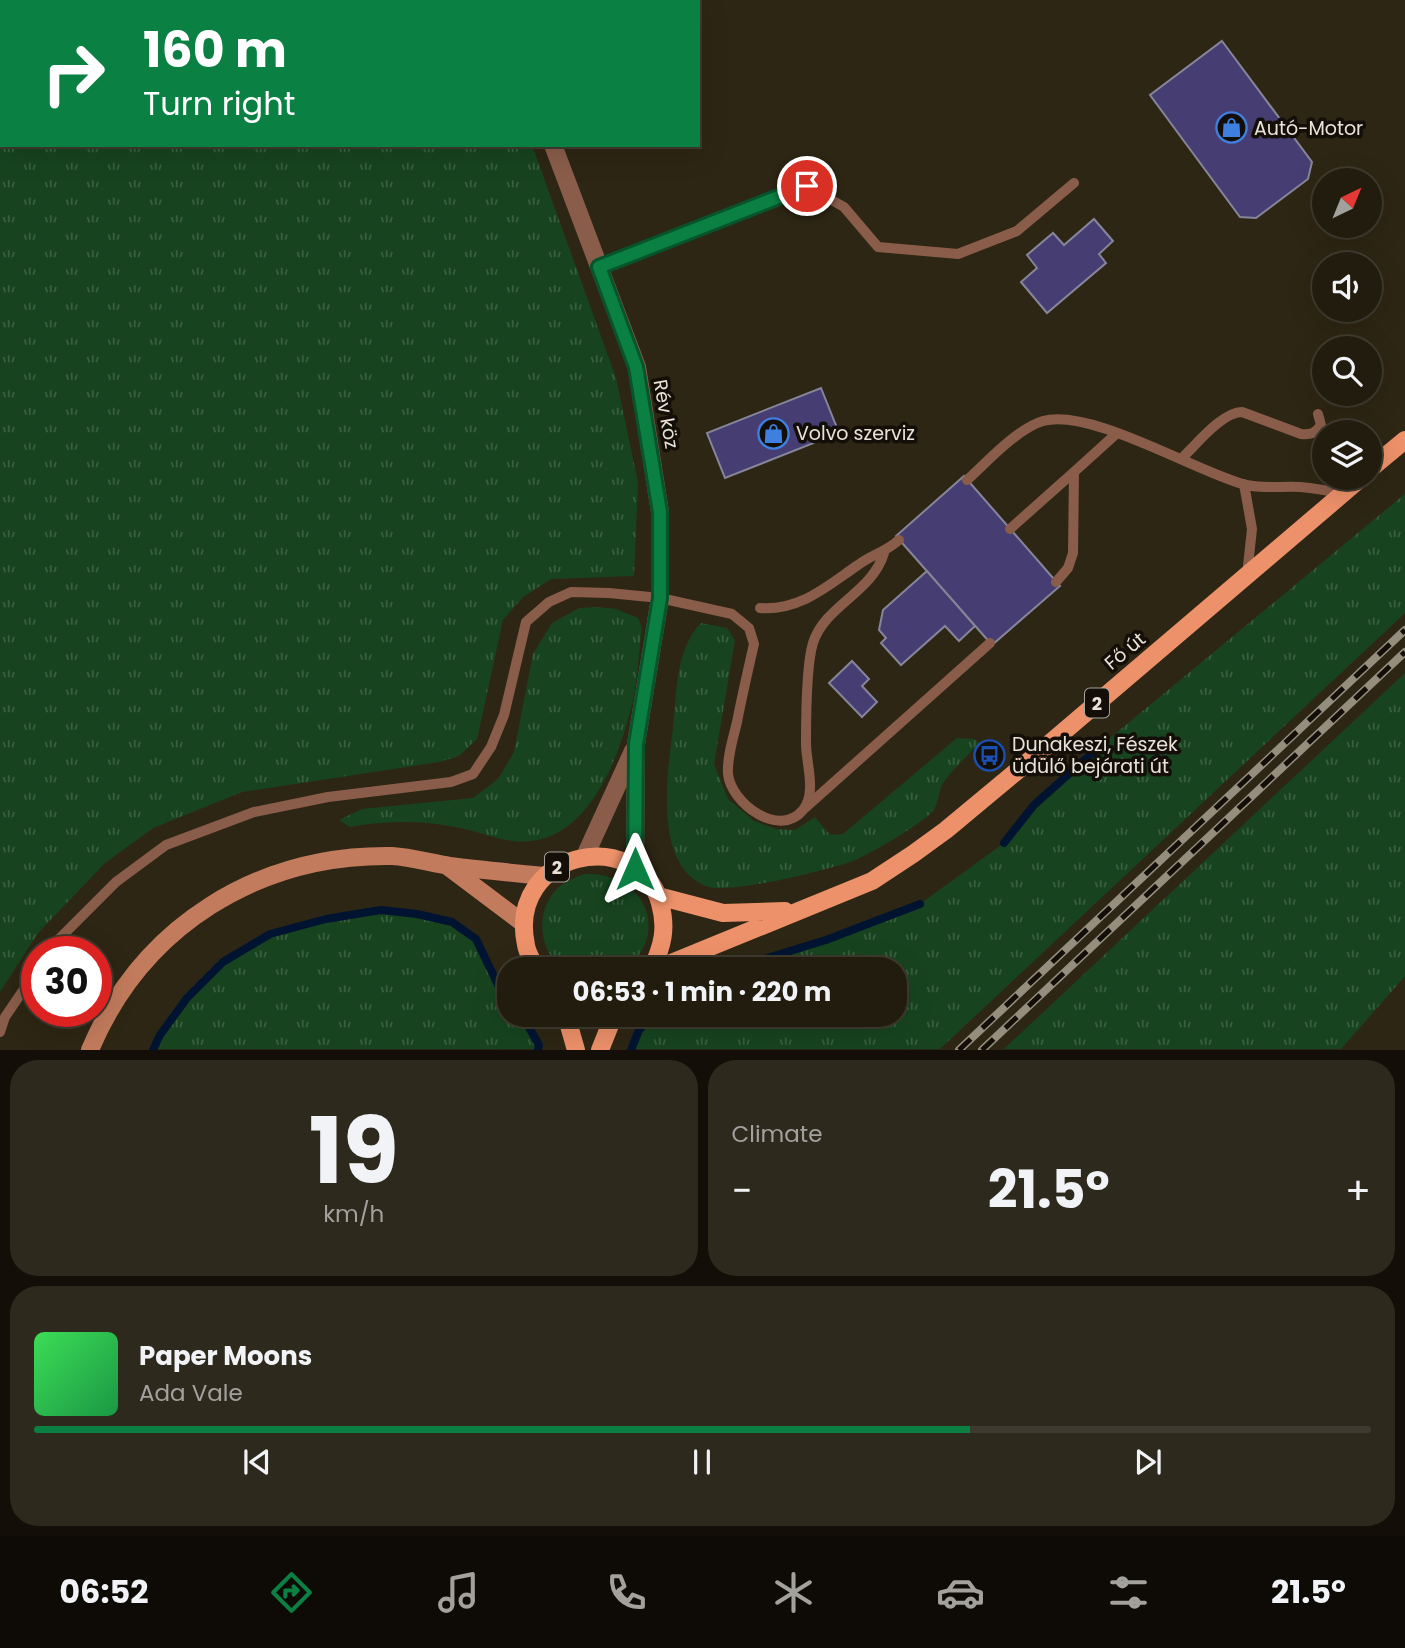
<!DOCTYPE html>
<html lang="en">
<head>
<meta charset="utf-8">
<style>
	body { margin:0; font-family:Poppins,sans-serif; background:#2e291d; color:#f1f3f6; height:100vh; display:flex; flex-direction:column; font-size:26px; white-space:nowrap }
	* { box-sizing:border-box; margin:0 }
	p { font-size:23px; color:#a2a19e }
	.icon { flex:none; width:38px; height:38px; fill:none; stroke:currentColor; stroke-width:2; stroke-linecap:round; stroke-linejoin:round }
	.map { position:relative; height:1050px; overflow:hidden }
	.drawer { display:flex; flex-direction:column; gap:10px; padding:10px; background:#130f08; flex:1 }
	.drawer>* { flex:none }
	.top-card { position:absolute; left:0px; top:0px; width:700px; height:147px; box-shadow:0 7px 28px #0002,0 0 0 2px #3f3a2f; background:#0b8043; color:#fff; overflow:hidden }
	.needle { width:46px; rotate:43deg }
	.controls { position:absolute; left:1312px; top:168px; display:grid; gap:14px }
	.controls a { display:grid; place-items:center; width:70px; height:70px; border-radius:50%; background:#221c0f; box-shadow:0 7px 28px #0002,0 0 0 2px #3f3a2f; font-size:35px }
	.speed { position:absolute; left:21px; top:936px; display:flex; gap:14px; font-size:35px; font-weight:700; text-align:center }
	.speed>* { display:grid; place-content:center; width:91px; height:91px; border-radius:50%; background:#221c0f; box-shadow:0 7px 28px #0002,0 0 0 2px #3f3a2f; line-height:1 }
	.speed .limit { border:10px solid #d22; background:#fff; color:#111 }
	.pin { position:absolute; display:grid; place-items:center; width:60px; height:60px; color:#fff; margin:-30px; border:4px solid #fff; border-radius:50%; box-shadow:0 2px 7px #0007 }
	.me { position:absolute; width:77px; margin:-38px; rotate:0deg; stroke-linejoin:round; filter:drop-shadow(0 0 5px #0008) }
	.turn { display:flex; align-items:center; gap:24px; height:147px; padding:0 28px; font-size:32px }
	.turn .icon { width:91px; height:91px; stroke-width:2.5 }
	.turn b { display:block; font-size:49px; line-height:60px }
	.big { font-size:52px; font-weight:700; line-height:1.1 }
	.drawer .widget { flex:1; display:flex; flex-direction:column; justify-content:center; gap:10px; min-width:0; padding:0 24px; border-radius:28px; background:#2e291d }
	.drawer .dial { align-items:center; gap:0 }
	.dial b { font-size:91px; line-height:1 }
	.song { display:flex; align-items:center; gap:21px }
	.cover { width:84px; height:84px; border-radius:10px; background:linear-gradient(135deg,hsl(130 70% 55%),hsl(140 70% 35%)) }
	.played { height:7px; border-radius:4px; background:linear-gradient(90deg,#0b8043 70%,#3f3a2f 70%) }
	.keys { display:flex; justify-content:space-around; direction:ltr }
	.heat { display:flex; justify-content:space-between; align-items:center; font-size:38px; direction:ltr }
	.drawer .tiles { flex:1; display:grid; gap:10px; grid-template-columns:1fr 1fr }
	.widget:last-child { grid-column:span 2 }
	.trip { position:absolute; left:497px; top:957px; width:410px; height:70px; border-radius:28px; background:#221c0f; box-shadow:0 7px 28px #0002,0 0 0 2px #3f3a2f; font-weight:700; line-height:70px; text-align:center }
	.tab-bar { display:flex; height:112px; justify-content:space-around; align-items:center; background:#0e0b06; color:#a2a19e }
	.tab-bar .icon { width:49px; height:49px }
	.tab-bar .active { color:#0b8043 }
	.tab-bar b { font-size:32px; color:#f1f3f6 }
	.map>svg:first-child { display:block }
	.grass { fill:url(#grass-tufts) }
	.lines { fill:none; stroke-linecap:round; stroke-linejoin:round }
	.stream { stroke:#001432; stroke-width:8 }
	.building { fill:#463e72; stroke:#86859a; stroke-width:2 }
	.service { stroke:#8a5d4a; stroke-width:10 }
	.minor { stroke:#8a5d4a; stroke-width:18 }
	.secondary { stroke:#c27b5c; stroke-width:18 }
	.primary { stroke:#ed916a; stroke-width:18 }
	.rail-casing { stroke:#958e7f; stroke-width:8 }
	.rail { stroke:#130f08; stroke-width:5; stroke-dasharray:16; stroke-linecap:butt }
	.route-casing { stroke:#07532c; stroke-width:18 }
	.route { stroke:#0b8043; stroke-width:12 }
	.labels { text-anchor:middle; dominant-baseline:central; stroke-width:7; stroke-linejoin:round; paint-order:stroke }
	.shield { fill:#130f08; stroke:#a8a399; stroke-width:2 }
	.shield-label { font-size:18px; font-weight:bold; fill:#e8e2d7 }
	.poi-label { font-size:19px; fill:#e8e2d7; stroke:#130f08; text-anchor:start }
	.street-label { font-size:19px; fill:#e8e2d7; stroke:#130f08 }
</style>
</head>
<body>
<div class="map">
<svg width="1405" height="1050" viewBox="0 0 1405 1050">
	<defs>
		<pattern id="grass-tufts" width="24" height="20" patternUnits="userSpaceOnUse" patternTransform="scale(1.75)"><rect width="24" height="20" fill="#17441f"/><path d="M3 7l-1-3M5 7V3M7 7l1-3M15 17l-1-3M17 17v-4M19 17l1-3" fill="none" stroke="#395f3f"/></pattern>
	</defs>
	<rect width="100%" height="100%" fill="#2e2614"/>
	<path class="grass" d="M0,0H479L480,2H2V145H532L616,378L638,483L634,576L551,579L523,597L503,620L477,739L459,756L439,762L242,792L153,828L105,863L38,933L0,992Z
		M1405,494V613L940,1049H631L639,1030L654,1015H894V970L728,969L826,940L920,904L1004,843L1034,805L1098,748Z
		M596,607L616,609L638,618L642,628C638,655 638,686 630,712C615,770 580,854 507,840C490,837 473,830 455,827C420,820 384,821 350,827L339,820L362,809L473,798L498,779L514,752L533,654L552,623L579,608Z
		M701,623L727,628L735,640L714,764L728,799L754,821L776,829L795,830L815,817L830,835L843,834L957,738L974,739L979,743C967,756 953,769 943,783C938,791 939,805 932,812C919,825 868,856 850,862C822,871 736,893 709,887C701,885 693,879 687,873C657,839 668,769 673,728C677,693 675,650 701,623Z
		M1405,673V976L1341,1049H1004Z
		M584,874C643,871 672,931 626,969H564C539,953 535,914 555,891C563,882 573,879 584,874Z
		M381,910C408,913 463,915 478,942C488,962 494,984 509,1001V1015H522L539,1045L538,1049H153C177,1003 221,955 270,934C302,920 347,915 381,910Z"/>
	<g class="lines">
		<path class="stream" d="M1004,843L1034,805L1098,748
			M728,970L826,940L920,904
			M522,1015L539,1045L538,1050
			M153,1050L160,1035L187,998L223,962L270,934L326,919L381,910L417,914L452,922L476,939L502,993L509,1001
			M631,1050L639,1030L654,1015"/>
	</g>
	<path class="building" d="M1222,41L1312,162L1308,179L1256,218L1240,217L1150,95Z
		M1094,219L1113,241L1099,254L1106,263L1047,313L1021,282L1037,268L1027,255L1053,233L1064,245Z
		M821,388L839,433L725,478L707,433Z
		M964,476L1060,586L992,645L896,536Z
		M927,571L975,626L959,641L945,626L901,665L881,643L886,638L879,630L883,610Z
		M852,661L869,679L862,686L877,702L862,717L829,683Z"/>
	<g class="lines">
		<path class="service" d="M599,267L807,186L844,207L878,247L958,254L1017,231L1074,183
			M1182,458C1196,445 1222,412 1242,412L1301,434C1311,435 1316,433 1321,425L1318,414
			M967,480C987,462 1018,428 1043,421C1092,408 1196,472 1246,485C1265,489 1281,486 1300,487C1314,488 1328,491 1342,493
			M1244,484L1252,529L1247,575
			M1010,529L1074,472
			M1056,582L1068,568L1073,553L1074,472L1116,434
			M760,608C800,611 827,586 858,565C873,554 884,553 899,540
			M805,808L990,643
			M49,952L56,942L116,882L166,845L254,812L328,797L451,782L473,774L491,747L504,715L526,622L549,602L571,592L609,593L660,598L732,614L749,628L754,644C748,670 742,696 737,722C733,739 727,757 728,774C731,803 779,839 803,810C817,792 806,764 806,743C806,718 806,665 813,643C825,605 872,593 884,553
			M0,1032L5,1017L37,970"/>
		<path class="minor" d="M499,0V2
			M553,145L637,367L660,512V598L636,744L635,869
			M585,856L633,751"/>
		<path class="secondary" d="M446,865L523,923
			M90,1050C142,926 258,854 392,856C411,857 431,863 450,866C481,870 513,873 545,876"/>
		<path class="primary" d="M1370,469L1405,440
			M658,896L723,913L785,911
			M537,970C533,962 527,953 526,945C506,851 638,824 660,903C667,928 663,946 651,970
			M654,970L872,881L913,854L946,830L1035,756L1361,478
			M566,1015L576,1050
			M600,1050L614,1015"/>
		<defs>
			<path id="rail" d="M959,1050L1405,630
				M982,1050L1405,652"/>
		</defs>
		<use href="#rail" class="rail-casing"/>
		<use href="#rail" class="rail"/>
	</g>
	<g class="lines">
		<defs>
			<path id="route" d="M635,869L636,744L660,598V512L636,367L599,267L807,186"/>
		</defs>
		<use href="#route" class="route-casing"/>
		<use href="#route" class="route"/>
	</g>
	<defs>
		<symbol id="shop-ring" viewBox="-11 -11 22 22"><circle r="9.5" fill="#130f08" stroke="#3f7fe0" stroke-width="1.5"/><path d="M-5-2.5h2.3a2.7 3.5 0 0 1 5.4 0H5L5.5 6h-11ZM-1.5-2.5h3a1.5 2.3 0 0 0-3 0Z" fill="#3f7fe0"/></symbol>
		<symbol id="bus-ring" viewBox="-11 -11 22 22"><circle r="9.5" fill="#130f08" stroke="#1a4fb4" stroke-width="1.5"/><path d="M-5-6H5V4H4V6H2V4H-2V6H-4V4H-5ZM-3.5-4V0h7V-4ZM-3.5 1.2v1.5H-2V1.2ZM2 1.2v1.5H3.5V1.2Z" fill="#1a4fb4"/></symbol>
	</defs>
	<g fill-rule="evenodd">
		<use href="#shop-ring" x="1214" y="110" width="35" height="35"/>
		<use href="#shop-ring" x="756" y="416" width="35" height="35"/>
		<use href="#bus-ring" x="972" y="738" width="35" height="35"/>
	</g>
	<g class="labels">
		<g class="shield">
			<rect x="1085" y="688.5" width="24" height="29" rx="5"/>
			<rect x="545" y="852.5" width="24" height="29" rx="5"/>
		</g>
		<g class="shield-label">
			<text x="1097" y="703">2</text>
			<text x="557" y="867">2</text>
		</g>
		<g class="poi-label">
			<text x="1254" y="128">Autó-Motor</text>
			<text x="796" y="433">Volvo szerviz</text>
			<text x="1012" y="744">Dunakeszi, Fészek<tspan x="1012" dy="22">üdülő bejárati út</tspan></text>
		</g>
		<g class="street-label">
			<text transform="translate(666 414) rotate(80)">Rév köz</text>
			<text transform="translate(1125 651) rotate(-40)">Fő út</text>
		</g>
	</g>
</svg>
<div class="controls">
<a><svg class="needle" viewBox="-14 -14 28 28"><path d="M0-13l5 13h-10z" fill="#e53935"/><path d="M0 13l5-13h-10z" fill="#a2a19e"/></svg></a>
<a><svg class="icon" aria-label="sound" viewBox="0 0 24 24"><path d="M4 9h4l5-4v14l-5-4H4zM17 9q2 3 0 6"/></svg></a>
<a><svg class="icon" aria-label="search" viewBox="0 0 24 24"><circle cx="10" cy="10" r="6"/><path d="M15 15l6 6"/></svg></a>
<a><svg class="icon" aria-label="layers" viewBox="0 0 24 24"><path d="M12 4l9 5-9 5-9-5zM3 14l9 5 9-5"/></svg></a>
</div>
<div class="speed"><div class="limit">30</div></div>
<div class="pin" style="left:807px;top:186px;background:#d93025"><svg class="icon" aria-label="arrive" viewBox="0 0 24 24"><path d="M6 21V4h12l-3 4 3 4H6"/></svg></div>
<svg class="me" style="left:635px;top:869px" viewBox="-20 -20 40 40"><path d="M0-17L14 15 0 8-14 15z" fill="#0b8043" stroke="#fff" stroke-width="4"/></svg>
<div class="trip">06:53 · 1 min · 220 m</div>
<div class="top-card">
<div class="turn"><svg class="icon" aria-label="right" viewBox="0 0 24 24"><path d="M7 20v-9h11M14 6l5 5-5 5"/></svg><div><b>160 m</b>Turn right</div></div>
</div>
</div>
<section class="drawer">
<div class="tiles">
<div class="widget dial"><b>19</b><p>km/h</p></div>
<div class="widget"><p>Climate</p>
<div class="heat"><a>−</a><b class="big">21.5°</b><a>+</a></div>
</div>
<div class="widget">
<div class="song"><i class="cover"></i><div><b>Paper Moons</b><p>Ada Vale</p></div></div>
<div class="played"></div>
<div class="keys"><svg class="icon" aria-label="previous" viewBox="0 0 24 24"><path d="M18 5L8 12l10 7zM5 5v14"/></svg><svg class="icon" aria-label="pause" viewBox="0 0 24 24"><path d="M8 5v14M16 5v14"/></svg><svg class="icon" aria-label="next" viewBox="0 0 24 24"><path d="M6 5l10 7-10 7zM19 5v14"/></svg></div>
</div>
</div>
</section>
<nav class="tab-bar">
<b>06:52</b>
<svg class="icon active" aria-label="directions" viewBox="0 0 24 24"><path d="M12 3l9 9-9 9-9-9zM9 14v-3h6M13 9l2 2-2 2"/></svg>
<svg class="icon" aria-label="music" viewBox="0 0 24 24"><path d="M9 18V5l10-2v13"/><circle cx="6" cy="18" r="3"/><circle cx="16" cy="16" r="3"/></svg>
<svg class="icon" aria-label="phone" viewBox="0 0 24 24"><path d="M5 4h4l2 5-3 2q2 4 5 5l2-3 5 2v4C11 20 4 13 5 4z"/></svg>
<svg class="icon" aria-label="climate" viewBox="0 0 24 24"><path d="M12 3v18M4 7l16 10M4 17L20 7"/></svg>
<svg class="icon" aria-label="car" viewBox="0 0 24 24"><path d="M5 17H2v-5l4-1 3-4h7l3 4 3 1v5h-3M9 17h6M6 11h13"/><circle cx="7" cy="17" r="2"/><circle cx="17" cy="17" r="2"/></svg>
<svg class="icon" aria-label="filters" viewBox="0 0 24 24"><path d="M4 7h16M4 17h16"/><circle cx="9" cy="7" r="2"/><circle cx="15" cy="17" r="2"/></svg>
<b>21.5°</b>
</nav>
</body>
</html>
